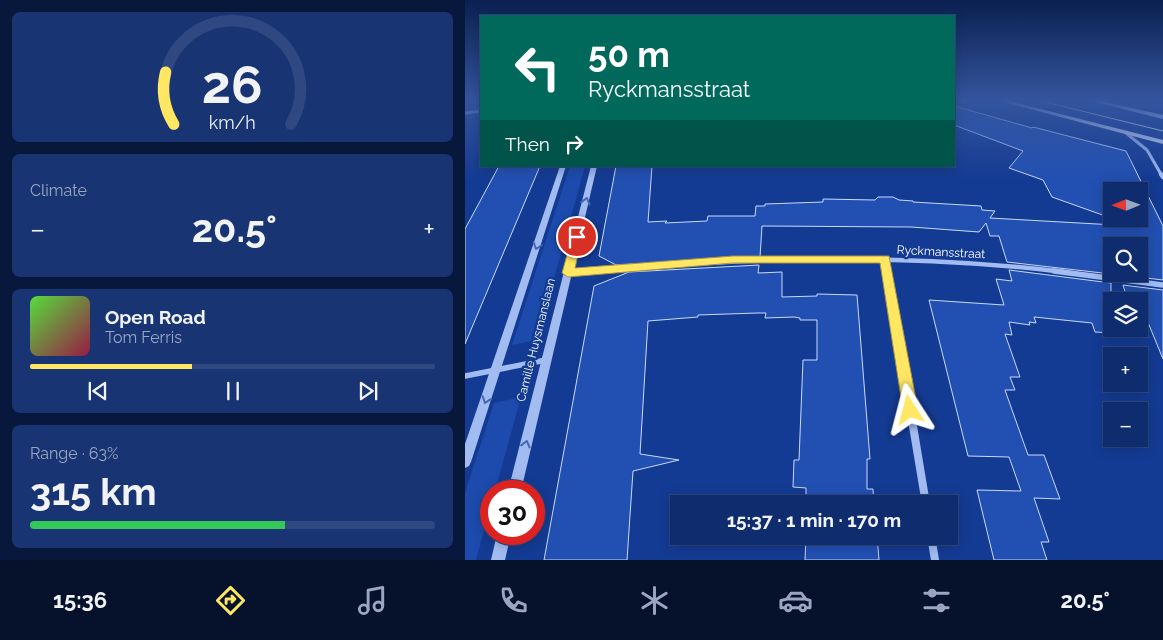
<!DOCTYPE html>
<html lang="en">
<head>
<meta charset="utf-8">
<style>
	body { margin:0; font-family:Raleway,sans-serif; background:#183473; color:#f1f3f6; height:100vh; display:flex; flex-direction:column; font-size:19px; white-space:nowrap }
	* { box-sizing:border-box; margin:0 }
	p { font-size:16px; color:#9ba7c2 }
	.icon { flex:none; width:28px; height:28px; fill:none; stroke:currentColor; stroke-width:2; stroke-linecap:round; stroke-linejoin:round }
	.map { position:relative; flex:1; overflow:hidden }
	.panel { display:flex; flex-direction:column; gap:12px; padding:12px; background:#08183c; width:465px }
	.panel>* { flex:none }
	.hud { position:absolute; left:15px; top:15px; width:475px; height:152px; border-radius:0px; box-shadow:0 2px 12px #0003,0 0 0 1px #2f4881; background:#00695c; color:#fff; overflow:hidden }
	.needle { width:32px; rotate:269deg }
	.buttons { position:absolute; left:638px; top:182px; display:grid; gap:10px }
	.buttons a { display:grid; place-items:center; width:45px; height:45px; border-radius:0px; background:#0f2c6e; box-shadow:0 2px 12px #0003,0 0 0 1px #2f4881; font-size:25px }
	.speed { position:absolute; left:15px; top:480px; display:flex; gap:10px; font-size:25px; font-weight:700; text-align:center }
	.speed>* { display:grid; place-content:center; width:65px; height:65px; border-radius:50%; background:#0f2c6e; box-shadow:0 2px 12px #0003,0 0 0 1px #2f4881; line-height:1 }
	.speed .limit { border:8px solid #d22; background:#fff; color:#111 }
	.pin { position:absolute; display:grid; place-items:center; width:42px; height:42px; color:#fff; margin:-21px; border:2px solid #fff; border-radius:50%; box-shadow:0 1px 5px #0007 }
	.me { position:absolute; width:55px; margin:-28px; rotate:351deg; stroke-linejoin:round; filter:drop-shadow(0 0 4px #0008) }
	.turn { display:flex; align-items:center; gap:18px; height:105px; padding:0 25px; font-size:22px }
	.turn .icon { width:65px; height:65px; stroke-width:2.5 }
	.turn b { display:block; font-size:35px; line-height:42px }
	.then { display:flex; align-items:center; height:48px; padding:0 25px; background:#0003; gap:10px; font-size:19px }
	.big { font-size:38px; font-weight:700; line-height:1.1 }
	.panel .card { flex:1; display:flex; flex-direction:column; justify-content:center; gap:8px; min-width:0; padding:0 18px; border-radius:8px; background:#183473 }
	.panel .dial { align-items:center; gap:0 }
	.dial svg { height:130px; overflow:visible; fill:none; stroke:#2f4881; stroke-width:7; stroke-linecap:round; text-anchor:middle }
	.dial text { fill:#f1f3f6; stroke:none }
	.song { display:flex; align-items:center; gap:15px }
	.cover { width:60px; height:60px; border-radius:8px; background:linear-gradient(135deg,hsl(110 70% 55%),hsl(340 70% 35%)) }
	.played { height:5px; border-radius:2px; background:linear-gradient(90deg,#ffe663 40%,#2f4881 40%) }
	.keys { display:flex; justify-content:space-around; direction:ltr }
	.heat { display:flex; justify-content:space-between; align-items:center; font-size:28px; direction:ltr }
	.charge { height:8px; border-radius:4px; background:linear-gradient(90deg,#34c759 63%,#2f4881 0) }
	.trip { position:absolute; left:205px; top:495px; width:288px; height:50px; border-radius:0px; background:#0f2c6e; box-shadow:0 2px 12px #0003,0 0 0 1px #2f4881; font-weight:700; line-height:50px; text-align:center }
	.menu { display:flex; height:80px; justify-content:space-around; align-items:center; background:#06122c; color:#9ba7c2 }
	.menu .icon { width:35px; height:35px }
	.menu .active { color:#ffe663 }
	.menu b { font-size:22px; color:#f1f3f6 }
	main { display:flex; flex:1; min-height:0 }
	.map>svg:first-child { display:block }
	.green { fill:#1c4bad }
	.building { fill:#2250b2; stroke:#c9dafc }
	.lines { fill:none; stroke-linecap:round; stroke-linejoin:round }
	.minor-far3 { stroke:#a2bcf2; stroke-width:3 }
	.minor-far2 { stroke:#a2bcf2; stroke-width:4.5 }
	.minor-far1 { stroke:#a2bcf2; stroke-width:5.5 }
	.minor { stroke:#a2bcf2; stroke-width:8 }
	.tertiary { fill:#a2bcf2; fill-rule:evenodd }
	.secondary { fill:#d1defc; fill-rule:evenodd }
	.tram { stroke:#fff; stroke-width:1 }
	.oneway { stroke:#4668b4 }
	.route { fill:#ffe663; stroke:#a69640 }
	.labels { text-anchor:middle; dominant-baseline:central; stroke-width:5; stroke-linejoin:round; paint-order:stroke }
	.street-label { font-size:12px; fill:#fff; stroke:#143b93 }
</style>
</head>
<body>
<main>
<section class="panel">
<div class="card dial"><svg viewBox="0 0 100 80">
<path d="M14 69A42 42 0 1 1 86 69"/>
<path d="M14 69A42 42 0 0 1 9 37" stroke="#ffe663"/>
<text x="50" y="56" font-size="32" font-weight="700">26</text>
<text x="50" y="72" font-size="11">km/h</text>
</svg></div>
<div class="card"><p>Climate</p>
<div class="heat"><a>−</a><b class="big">20.5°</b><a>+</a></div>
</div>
<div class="card">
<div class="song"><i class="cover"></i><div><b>Open Road</b><p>Tom Ferris</p></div></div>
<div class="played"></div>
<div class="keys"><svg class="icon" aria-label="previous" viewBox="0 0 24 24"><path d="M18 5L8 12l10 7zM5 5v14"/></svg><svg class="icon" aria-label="pause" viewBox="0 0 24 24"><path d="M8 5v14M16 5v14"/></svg><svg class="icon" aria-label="next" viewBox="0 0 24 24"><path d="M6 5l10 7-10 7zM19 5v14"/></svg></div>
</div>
<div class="card"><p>Range · 63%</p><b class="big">315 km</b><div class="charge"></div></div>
</section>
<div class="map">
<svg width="698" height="560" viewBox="0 0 698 560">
	<rect width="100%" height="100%" fill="#143b93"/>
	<path class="green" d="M105,166H120L72,340L47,345Z
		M56,397L30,491H26V505L11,560H0V493L29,403Z"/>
	<path class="building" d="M489,106L567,128L568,127L661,151L698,226V280L656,275L674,274V246H646V274L542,262L534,236H525L521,223L514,232L446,227L297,226L295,257L151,265L134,256L151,166H187L183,222L202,221L200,223L242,221L243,216H290L291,206H300V204L358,202V199L410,200L413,197H428L434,200L448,201V202L516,206L517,210L530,211L525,218L668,226L649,219H674V191H646V218L587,197L578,180L544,168L558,151L489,125Z
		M34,166H75L0,344V229Z
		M294,265L293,273L317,272V297L352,296V294L392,295L405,459H402V489H408L409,504H341V488L328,487L329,460H334L338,360H352V320H335V318L329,317L300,318L301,313H292L233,315V317L183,321L175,454L214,460L168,471L162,560H79L129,286L164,272Z
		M544,270L646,283V333L630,332L627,323L569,317L571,323L564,322L565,325L544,322L547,335L540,334L555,377H545L550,390H540L563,455H579L595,499L569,498L584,542H576L582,560H529L512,490L556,491L544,457L503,456L464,300L539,305L531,279L547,281Z
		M658,285L698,290V359L682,320L674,319V301H663Z
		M341,536H412L414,560H340Z"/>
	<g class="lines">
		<path class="minor-far3" d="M0,113L16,111
			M661,133L682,150L697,176"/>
		<path class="minor-far2" d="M696,174L698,177
			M420,259L422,272
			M114,272C276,258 437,252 599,272"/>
		<path class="minor-far1" d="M422,271L443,398
			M589,271L698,285
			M103,273L128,271
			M0,376L81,360"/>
		<path class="minor" d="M443,396L461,504
			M466,536L470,560"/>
		<path class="tertiary" d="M95,166H101L6,462L4,466L0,468V444Z
			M126,166H132L56,491H43Z
			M32,534H46L40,560H26Z"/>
		<path class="secondary" d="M535,101H544L698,140V144Z
			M626,101H636L698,115V119Z"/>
		<path class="tram" d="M576,101L698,131"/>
	</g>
	<defs><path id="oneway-chevron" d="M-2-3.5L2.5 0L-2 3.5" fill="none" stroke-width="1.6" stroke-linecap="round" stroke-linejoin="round" transform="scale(1.25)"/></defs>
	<g class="oneway">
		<use href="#oneway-chevron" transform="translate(121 201) rotate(-76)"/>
		<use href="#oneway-chevron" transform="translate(72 246) rotate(108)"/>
		<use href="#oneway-chevron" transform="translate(21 400) rotate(109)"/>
		<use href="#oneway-chevron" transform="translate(61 444) rotate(-76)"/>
	</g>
	<linearGradient id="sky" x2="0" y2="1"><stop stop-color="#0b2051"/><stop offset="0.56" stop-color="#34559e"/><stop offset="1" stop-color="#34559e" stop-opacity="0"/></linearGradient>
	<rect width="698" height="179" fill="url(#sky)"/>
	<path class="route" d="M112,234L117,237L110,268L268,256H424L453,410L450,415L445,417L440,415L438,410L415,263H268L103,277L97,273L107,237Z"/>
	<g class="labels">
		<g class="street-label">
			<text transform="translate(476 252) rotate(3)">Ryckmansstraat</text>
			<text transform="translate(71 340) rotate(-76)">Camille Huysmanslaan</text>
		</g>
	</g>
</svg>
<div class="buttons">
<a><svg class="needle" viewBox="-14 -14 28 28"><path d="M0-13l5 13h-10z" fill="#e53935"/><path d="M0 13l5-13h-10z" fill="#9ba7c2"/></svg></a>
<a><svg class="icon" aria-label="search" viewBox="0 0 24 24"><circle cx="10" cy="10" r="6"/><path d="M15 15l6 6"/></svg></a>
<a><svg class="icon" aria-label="layers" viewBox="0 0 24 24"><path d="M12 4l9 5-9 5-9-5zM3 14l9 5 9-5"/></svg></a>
<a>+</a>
<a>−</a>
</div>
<div class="speed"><div class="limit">30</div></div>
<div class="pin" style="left:112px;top:237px;background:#d93025"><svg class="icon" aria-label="arrive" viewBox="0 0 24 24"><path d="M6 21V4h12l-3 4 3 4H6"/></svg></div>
<svg class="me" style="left:445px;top:410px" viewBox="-20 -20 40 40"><path d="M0-17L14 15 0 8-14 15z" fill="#ffe663" stroke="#fff" stroke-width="4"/></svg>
<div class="trip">15:37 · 1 min · 170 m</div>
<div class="hud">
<div class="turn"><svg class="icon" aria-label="left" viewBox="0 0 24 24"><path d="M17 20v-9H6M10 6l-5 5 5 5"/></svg><div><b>50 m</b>Ryckmansstraat</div></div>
<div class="then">Then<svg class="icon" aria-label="right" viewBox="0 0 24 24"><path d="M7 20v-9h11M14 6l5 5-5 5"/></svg></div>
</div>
</div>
</main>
<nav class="menu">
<b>15:36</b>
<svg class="icon active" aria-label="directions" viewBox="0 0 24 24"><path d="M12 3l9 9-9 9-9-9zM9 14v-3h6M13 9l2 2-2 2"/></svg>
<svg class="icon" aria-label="music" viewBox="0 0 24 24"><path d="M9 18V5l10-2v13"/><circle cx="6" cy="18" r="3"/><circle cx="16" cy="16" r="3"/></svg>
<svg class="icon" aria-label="phone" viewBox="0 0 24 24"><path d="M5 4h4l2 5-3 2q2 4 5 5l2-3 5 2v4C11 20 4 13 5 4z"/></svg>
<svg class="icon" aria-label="climate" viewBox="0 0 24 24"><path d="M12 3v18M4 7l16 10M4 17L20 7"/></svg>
<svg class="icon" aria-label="car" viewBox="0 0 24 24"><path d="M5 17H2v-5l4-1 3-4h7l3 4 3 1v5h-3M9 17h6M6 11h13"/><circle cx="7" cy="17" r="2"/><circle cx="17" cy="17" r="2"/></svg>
<svg class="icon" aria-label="filters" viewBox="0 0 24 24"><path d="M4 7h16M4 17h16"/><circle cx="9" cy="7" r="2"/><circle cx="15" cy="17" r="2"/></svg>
<b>20.5°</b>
</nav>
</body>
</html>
